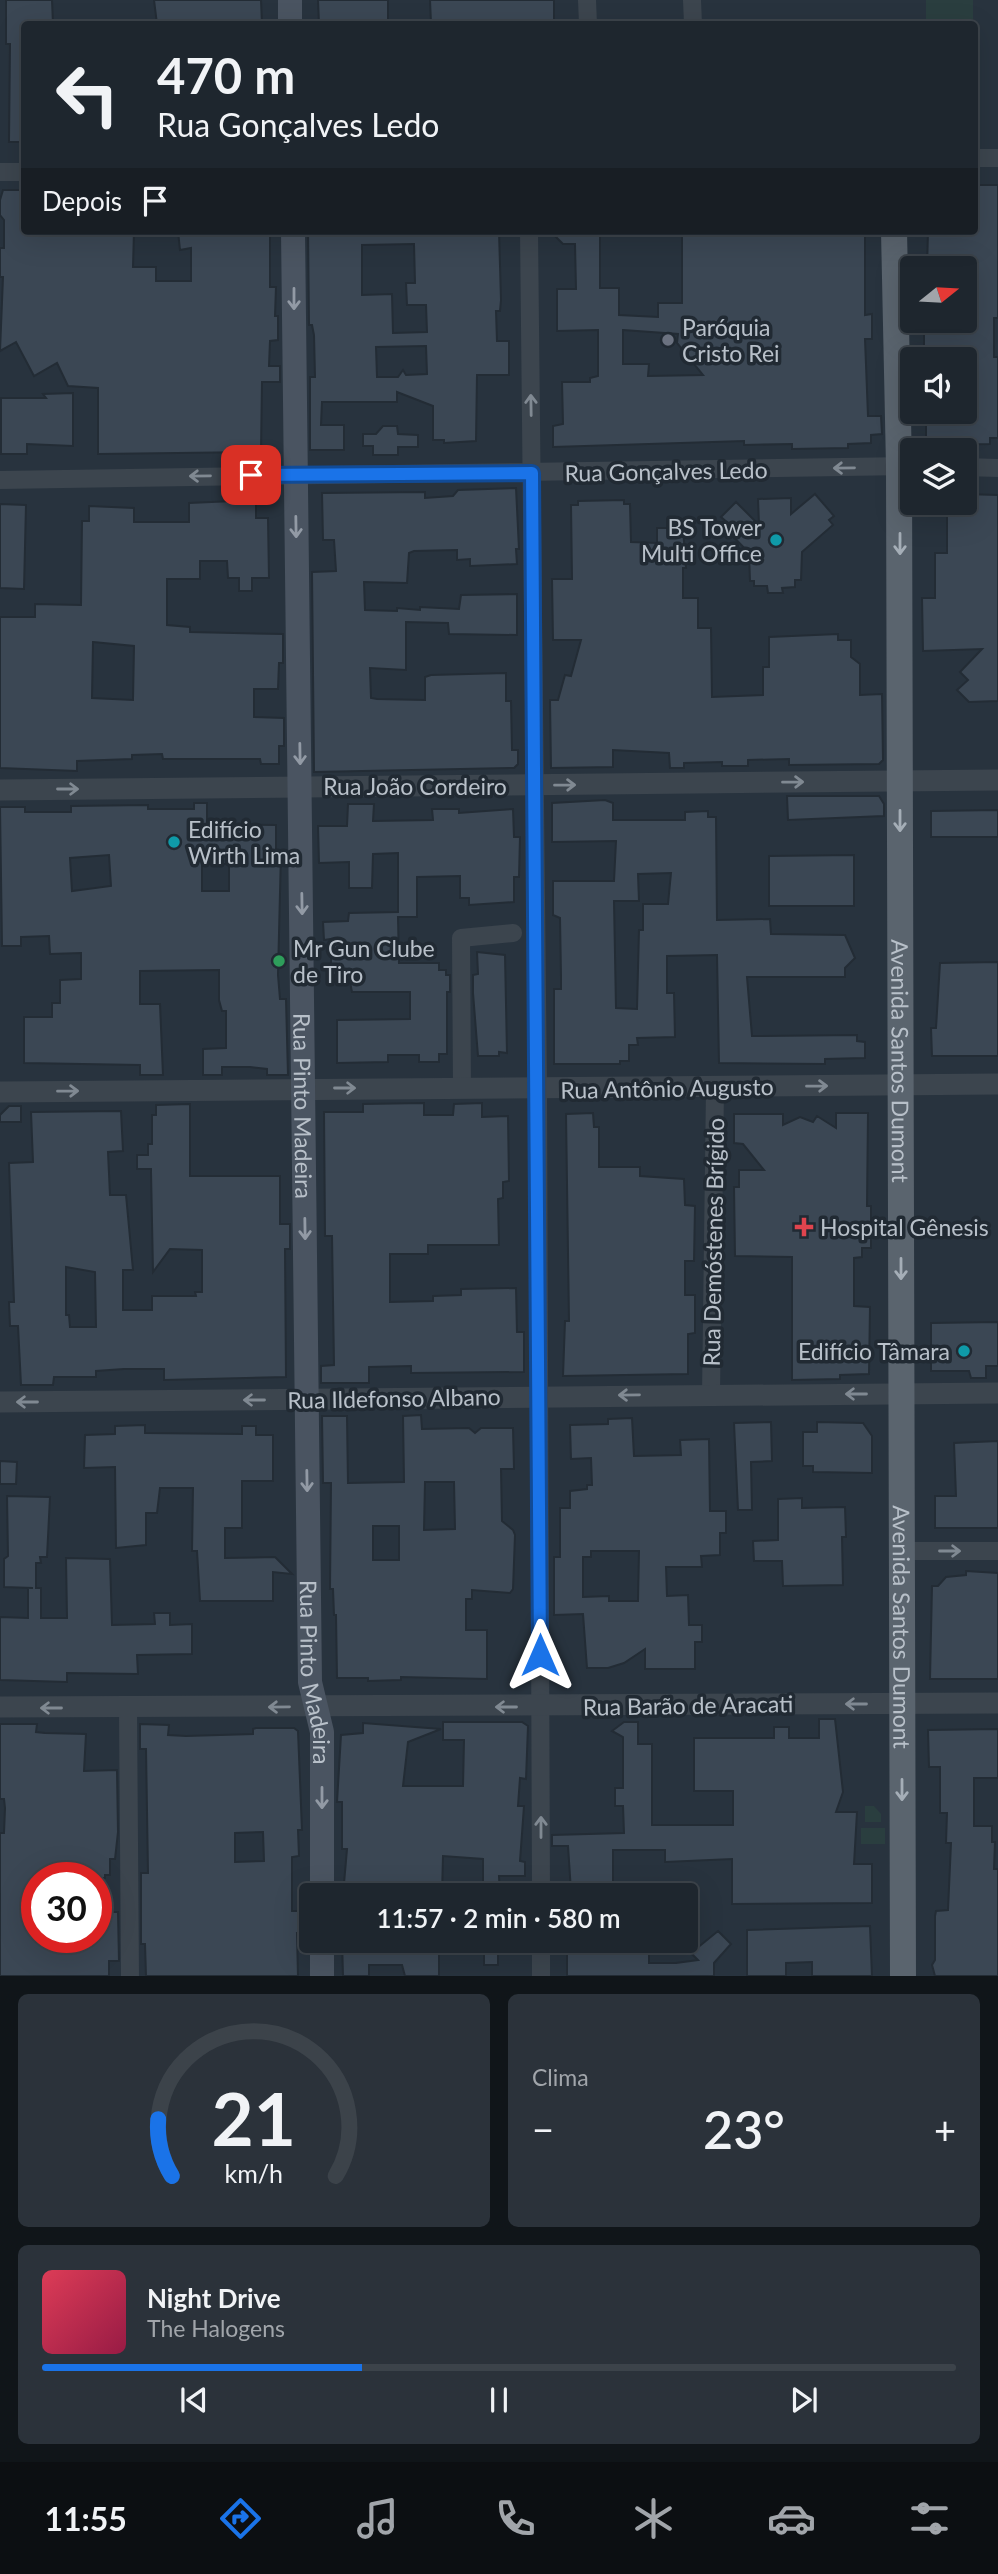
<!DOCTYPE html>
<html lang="pt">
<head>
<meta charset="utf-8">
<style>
	body { margin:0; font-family:Lato,sans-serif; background:#2b323a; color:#f1f3f6; height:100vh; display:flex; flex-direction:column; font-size:26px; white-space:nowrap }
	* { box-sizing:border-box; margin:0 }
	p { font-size:23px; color:#a1a5aa }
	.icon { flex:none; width:38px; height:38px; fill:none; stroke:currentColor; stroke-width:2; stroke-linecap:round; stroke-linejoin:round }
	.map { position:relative; height:1976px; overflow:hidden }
	.details { display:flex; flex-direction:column; gap:18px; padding:18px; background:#101519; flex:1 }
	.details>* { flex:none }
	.top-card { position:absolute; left:21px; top:21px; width:957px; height:214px; border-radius:7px; box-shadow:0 7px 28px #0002,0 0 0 2px #3c434a; background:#1e262e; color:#f1f3f6; overflow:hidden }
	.needle { width:46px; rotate:72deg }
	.fabs { position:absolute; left:900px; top:256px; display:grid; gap:14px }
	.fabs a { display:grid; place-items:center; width:77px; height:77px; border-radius:7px; background:#1e262e; box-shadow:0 7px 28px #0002,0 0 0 2px #3c434a; font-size:35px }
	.speed { position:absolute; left:21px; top:1862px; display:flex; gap:14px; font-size:35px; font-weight:700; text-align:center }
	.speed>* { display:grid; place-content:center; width:91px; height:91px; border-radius:50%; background:#1e262e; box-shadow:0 7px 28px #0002,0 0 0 2px #3c434a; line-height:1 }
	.speed .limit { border:10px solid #d22; background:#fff; color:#111 }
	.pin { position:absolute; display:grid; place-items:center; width:60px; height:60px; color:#fff; margin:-30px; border-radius:14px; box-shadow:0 4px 10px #0006 }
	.me { position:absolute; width:77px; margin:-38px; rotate:0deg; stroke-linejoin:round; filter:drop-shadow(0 0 5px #0008) }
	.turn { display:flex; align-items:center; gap:24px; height:147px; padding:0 21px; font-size:32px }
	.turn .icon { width:91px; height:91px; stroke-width:2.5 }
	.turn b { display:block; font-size:49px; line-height:60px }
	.then { display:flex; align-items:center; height:66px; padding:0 21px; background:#0003; gap:14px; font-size:26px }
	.big { font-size:52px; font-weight:600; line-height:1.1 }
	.details .tile { flex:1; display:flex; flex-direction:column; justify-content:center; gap:10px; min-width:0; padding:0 24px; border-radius:10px; background:#2b323a }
	.details .dial { align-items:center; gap:0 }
	.dial svg { height:182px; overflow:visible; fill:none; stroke:#3c434a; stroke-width:7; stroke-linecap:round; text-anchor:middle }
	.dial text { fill:#f1f3f6; stroke:none }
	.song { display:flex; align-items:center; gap:21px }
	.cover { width:84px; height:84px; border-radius:10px; background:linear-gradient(135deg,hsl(350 70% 55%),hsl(340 70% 35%)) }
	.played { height:7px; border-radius:4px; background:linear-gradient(90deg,#1a73e8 35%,#3c434a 35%) }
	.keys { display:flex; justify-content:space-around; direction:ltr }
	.heat { display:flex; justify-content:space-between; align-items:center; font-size:38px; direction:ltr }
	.details .tiles { flex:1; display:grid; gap:18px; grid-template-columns:1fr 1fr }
	.tile:last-child { grid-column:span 2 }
	.trip { position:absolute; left:299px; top:1883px; width:399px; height:70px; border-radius:7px; background:#1e262e; box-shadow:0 7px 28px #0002,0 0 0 2px #3c434a; font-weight:600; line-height:70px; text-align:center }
	.tab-bar { display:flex; height:112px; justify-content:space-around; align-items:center; background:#0c0f12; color:#a1a5aa }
	.tab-bar .icon { width:49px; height:49px }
	.tab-bar .active { color:#1a73e8 }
	.tab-bar b { font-size:32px; color:#f1f3f6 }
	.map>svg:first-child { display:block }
	.green { fill:#2a3e3f }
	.building { fill:#3b4754; stroke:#232c35; stroke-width:2; fill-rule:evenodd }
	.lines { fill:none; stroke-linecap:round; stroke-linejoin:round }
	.minor { stroke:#3c454e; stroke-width:18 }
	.tertiary { stroke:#3c454e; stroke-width:21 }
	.secondary { stroke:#4a5461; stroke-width:24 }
	.primary { stroke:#5a646e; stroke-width:26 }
	.oneway { stroke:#929aa5 }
	.oneway2 { stroke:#808992 }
	.oneway3 { stroke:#a5aeb7 }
	.route-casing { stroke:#114b97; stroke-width:18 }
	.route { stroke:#1a73e8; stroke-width:12 }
	.worship-dot { fill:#6b7280; stroke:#212a33; stroke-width:2.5 }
	.culture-dot { fill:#0f9aa8; stroke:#212a33; stroke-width:2.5 }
	.leisure-dot { fill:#2e9e5b; stroke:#212a33; stroke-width:2.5 }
	.health-dot { fill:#e0444e; stroke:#212a33; stroke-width:2.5 }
	.labels { text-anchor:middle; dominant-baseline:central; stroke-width:7; stroke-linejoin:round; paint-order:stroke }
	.poi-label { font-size:23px; fill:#b8c0c9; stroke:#212a33; text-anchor:start }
	.street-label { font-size:23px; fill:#b8c0c9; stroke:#212a33 }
</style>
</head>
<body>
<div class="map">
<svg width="998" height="1976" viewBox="0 0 998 1976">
	<rect width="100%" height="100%" fill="#28333e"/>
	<path class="green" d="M926,0H973V24H926Z
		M865,1806H874L881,1814V1822H865Z
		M861,1828H885V1844H861Z"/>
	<path class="building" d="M6,0H52L53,24H24V142H9L10,44H6Z
		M154,0H261L262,24H157Z
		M318,0H388V23L319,24Z
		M430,0H554V21L515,24L431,23Z
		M979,185H998V318H994V357H998V438H990V444L926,445V411H964V359H924V330H967L964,268H927L928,231H975V194H979Z
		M3,190H24V231H134L133,267H156V281H191V248L180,250L178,231H270V287H276L275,316H278V340L270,341L269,366H280V382H262L261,452L98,454V388L68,386L57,363L34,376L16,342L0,351L3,277H0V248H4V220L0,215V200Z
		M308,231H499L501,300L500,311H496L497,341H509V375H477L476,441L444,443V440H433V406L397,392V402H322L321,425H344V450H310V377H315L314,335L312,325H309ZM414,244L415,283H406L407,305H426L427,332L393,333L392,294L362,295V245ZM426,346L427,374L406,375L403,370L398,377H377L376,347Z
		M550,231H600V288H619V315L658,317V303H682V231H865V315L872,314V339H865L868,416H881L882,434L871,435V443L848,444V448L792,449V444L744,445V441L553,447V426L563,424L562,382H590V378L598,376V330L557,331V289H576L575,244H563ZM623,330L678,334L677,343L703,375L648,376L649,364H623Z
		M73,393V446L27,444V454H1V398H46L43,394Z
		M383,426H397L398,434L418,435V447H398V455H373V446H363V434H376Z
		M516,488L519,549H516L517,564L470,566V559L457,560V550L414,551L409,553L407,583L364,582L365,610L397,611V608L420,610V607L459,609L461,595L517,594V635L449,634L448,623L406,622V670L370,668L371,698L377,699L425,700V677L431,675L506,673V701H511L512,750H518V764L514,768L314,772L312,572L336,571L334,540H323L322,493L425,492V498L453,496L458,490Z
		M815,494L834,516L829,520L833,525L802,552L801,580H795V587L782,588L783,593H768L767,586H754V581H750L749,553L724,527L728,523L721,517L736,502L759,525L758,499L791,498V514Z
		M964,494L998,495V701L969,702L957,690L968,680L960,672L982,649L923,651L922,598H935V553H947V502H964Z
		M256,500V518H268L269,578H252V591H239V578H228L227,561H200V579H167V625L190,627V632L283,634V663H279L278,689H254V717L284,718V746H279V764H261L260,759H163L162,754L132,755V759L77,761V771L0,768V617H35V604L81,605L82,521H89V506L134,508V522H189V503ZM93,642L134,646L133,700L92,698Z
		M624,500V504H630L631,542L657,543V528H683L686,568H683V598H698V628H711L712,697L763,695V667H769V637L838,634V640H851V657L860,664V695L882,694L883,760L879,764L789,765V759L748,760V766H722V762L684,763V768H670L669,753L613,750V767L551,768L550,700H558L565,675L571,676L581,640H553L552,579H572L571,505H578V501Z
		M0,504L26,505L24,589L0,588Z
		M787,796H879L884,804V816L788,820Z
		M605,800L613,803V820H685V812L708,811V817H716L717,920L770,919L771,934L845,935L855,958L845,968V977H747L752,1036L857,1035V1041L865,1042V1058L825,1059V1064L719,1063L717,955L667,956V993H674L675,1037L637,1038L638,1045H629V1061H620V1064H554V989H561V976L560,918L553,915V881H614L616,841L552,842V803ZM671,873L668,904H643V930H639L637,1009L616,1008L614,901H639L638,874Z
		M194,803H207V824L276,825V852H281L278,975L280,999H286L288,1075H267V1069L250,1067H222V1075H203V1049L226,1048V1011H222L219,1000V970L140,971V1004H160L163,1075H140V1065L24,1063V1017H52V1003H60V980L81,979V953L50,954L49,936L21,937V946H2L0,807H25V812H71V806L148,805V809H194ZM109,855L111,886L72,891L70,858ZM202,864H229V891H202Z
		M348,804H374L373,821L433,820L432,809H459V813L513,809L514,837H520L519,877H514V902L469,905V898H460V876L417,877V917H398L399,963H439V970H446V975H450V992H447V1054H439V1062H419V1055H388V1062L337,1063V1020L410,1019V992H352L350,982H335V975H331V939L324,940L323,922L348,921L349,913L398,912V853L373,854L372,888H349V862L319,863L318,826H347Z
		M998,810V837H931V811Z
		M854,855V906H769V856Z
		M477,952L505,955L507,1053L499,1052V1056H478L473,993V975L478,974Z
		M998,962V1056H932L931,1028H936L940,963Z
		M424,1103V1115H453L454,1104L482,1103V1117L508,1116L509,1181L503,1182V1198L498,1199L499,1245H428V1254H390V1302L433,1301V1296L461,1295V1289L516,1288L517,1332H524V1372L411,1373V1366L369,1367V1383H321V1366L334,1365L332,1236H325L324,1112H363V1104Z
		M190,1104V1176H280V1224H290V1249H285L286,1377L164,1380V1369H124L96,1371V1377H54L53,1385H21L18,1326H10L9,1302H14L9,1163L33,1162L31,1112L121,1111L123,1151L108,1152L110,1195H126L133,1270H123V1310H152V1296H196L195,1292H202V1250L170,1249L153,1272L151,1172V1169H137V1155H148V1144H152V1115H156V1105ZM66,1267L95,1272L96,1327H70L69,1315H66Z
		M9,1106H21V1122H0V1115Z
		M593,1113L594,1127H599V1167H640V1176L684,1179L685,1205L695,1206L694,1261H685V1295H695V1333L688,1334V1374L563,1376L565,1321H569L566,1114Z
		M836,1113H868L867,1206H871V1248H862V1257L854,1258V1306L870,1307L869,1374L840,1375V1379L792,1380V1257L735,1256L734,1187H739V1170H764L743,1144L734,1143V1114H783V1125L800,1117L813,1122L817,1116L836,1128Z
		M998,1322V1366H986V1378H971L969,1371H931V1323Z
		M421,1415L422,1429L469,1428L475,1433L481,1428H513L514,1469H501L502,1521L513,1530L515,1535L513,1589L510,1593L472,1590V1599H466V1630H487V1679L401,1677V1680L368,1681V1678H337L336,1615H334L333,1589H330L331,1483H323L322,1416H347L348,1483L404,1482L403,1416ZM425,1482H454L455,1529L424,1530ZM373,1526H399V1560H373Z
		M632,1418L634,1456L681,1455L680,1440L709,1439L710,1511H726V1533H720V1555L701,1556L702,1567H666L667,1596L688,1595L689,1625H702V1642H695V1669H645V1649L624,1663L608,1668H587L583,1614L554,1615V1557H560V1508H570V1491L587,1489V1485H592L591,1458L571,1459L570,1425L608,1424V1419ZM591,1551H639L638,1601H609V1596L583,1597V1557H591Z
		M771,1422L772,1461L751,1462L752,1510H738L734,1423Z
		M817,1422L863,1423L872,1436V1473L813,1472V1466H803V1432H817Z
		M145,1425V1433L242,1434V1426H256V1435H273V1481H242V1528H225V1558L275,1557L292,1574L273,1572V1601H200L197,1551H192L193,1488H160L157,1513H146V1545L116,1548L115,1467L84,1468L85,1435L115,1434V1426Z
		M998,1441V1528H935V1496H956L954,1443Z
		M0,1461L17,1462L16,1484H0Z
		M7,1496L50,1497L47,1557H40L41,1563H36V1588H41V1618H67L66,1558L110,1559L112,1625L155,1624L154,1613H170V1625L192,1624V1654L137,1655L138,1674L67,1673V1682L0,1680V1617L28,1618V1588H33L4,1587V1559L8,1556Z
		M802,1498V1508L845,1507L846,1537H842L843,1585L783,1586L782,1561H754L753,1541L778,1540V1499Z
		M966,1571L998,1573V1679H930L932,1586H938L946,1577L966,1575Z
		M819,1719H835L843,1792L836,1812H857L854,1864H872V1903L732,1904V1859L665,1862V1850H613V1891H571L568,1846H552V1835L624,1833L623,1806H615V1788H623V1737L612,1731L624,1722H638V1744H652V1825H733V1791H694V1738H774V1727H789V1738H819Z
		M443,1722H522L528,1726L526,1779L520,1778L518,1806H524L520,1861L525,1862V1876H499L500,1895H483V1859L443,1856L442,1895H343L347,1849H342V1802H337L341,1735L363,1733V1723L441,1729L408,1742L403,1786H463L464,1740H443Z
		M0,1724H37L36,1732L45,1733L86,1734L84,1771L117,1770L118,1832L115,1859H110V1875H105V1878H37V1937H96V1912H118L119,1961H109V1976H0V1833H4L5,1808L4,1799H0Z
		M140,1724L169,1725L168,1735L186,1736L253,1734V1729L256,1728H294L298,1731L302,1830H298L299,1856L292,1857V1911H302V1933H297L298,1976H146L145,1944H141V1873H148L146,1749H140ZM263,1832L264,1861L235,1862V1833Z
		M998,1729V1778H974V1826H992V1842H995L994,1869H998V1976H935L932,1965L935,1960V1916L936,1911L948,1910L951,1843H946L947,1813H940V1767H929L928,1730Z
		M870,1926L872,1976H812V1962L786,1963V1976H747V1930Z
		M718,1931L731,1944L714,1963V1976H567V1941H649V1963H676L698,1960L691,1953Z
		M342,1941H439V1976H405L402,1965H369V1976H343Z
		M484,1941H498V1965H484Z"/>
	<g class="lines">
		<path class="minor" d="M587,0L588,24
			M692,0L693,24
			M975,158H998
			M0,172H24
			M529,231L538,1089L541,1895
			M964,467L998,468
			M0,480L908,466
			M462,1089L461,938L513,933
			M711,1395L715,1088
			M902,1551H998
			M128,1708L130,1976
			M541,1941V1976"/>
		<path class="tertiary" d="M0,790L998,780
			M0,1092L998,1084
			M0,1402L998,1393
			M0,1707L998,1703"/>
		<g class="secondary">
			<path d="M290,0V24"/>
			<path id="s1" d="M293,231L310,1682L322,1732V1895"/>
			<path d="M322,1941V1976"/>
		</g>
		<path class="primary" id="s2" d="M894,231L899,466L903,1976"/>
	</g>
	<defs><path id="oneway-shaft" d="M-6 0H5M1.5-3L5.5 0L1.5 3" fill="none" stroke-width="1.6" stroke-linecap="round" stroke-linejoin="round" transform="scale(1.75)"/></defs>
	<g class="oneway">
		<use href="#oneway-shaft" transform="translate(294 299) rotate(90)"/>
		<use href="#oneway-shaft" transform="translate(296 527) rotate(89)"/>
		<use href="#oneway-shaft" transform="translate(300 754) rotate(89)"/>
		<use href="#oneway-shaft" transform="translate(302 904) rotate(89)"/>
		<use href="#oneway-shaft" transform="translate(305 1229) rotate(89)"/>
		<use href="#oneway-shaft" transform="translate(307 1481) rotate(89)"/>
		<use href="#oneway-shaft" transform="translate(322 1798) rotate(90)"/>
	</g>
	<g class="oneway2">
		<use href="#oneway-shaft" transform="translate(531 405) rotate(-91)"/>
		<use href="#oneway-shaft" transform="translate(844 468) rotate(179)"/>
		<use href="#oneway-shaft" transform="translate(200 476) rotate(179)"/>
		<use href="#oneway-shaft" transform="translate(793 782) rotate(-1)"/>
		<use href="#oneway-shaft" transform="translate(565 785) rotate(-1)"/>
		<use href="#oneway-shaft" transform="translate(68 789)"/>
		<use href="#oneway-shaft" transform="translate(817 1086) rotate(-1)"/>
		<use href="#oneway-shaft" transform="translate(345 1088)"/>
		<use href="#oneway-shaft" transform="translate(68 1091) rotate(-1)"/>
		<use href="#oneway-shaft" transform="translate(856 1394) rotate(180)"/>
		<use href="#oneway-shaft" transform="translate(629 1395) rotate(179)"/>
		<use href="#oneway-shaft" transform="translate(254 1400) rotate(180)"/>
		<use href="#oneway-shaft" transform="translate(27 1402) rotate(180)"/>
		<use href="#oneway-shaft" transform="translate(950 1551)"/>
		<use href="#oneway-shaft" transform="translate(856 1704) rotate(180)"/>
		<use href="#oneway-shaft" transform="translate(279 1707) rotate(179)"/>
		<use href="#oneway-shaft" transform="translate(506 1707) rotate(-180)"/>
		<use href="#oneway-shaft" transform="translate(51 1708) rotate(-180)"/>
		<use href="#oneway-shaft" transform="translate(541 1827) rotate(-90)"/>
	</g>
	<g class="oneway3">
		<use href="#oneway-shaft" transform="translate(900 544) rotate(90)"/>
		<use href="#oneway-shaft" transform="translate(900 821) rotate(90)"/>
		<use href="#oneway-shaft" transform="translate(901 1269) rotate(90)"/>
		<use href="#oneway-shaft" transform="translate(902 1790) rotate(90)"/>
	</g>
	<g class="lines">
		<defs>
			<path id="route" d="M251,475L532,473L540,1655"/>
		</defs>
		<use href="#route" class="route-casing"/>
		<use href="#route" class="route"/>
	</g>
	<circle class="worship-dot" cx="668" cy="340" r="7"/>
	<g class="culture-dot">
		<circle cx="776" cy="540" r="7"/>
		<circle cx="174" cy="842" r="7"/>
		<circle cx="964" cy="1351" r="7"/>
	</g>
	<circle class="leisure-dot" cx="279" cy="961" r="7"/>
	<path class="health-dot" d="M800.5 1216.5h7v7h7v7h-7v7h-7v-7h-7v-7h7z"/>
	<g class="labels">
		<g class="poi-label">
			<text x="682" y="327">Paróquia<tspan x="682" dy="26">Cristo Rei</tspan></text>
			<text x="762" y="527" text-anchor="end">BS Tower<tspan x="762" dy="26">Multi Office</tspan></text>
			<text x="188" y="829">Edifício<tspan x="188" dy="26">Wirth Lima</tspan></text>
			<text x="293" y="948">Mr Gun Clube<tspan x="293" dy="26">de Tiro</tspan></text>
			<text x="820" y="1227">Hospital Gênesis</text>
			<text x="950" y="1351" text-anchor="end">Edifício Tâmara</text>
		</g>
		<g class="street-label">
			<text transform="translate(666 471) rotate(-1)">Rua Gonçalves Ledo</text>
			<text x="415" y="786">Rua João Cordeiro</text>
			<text stroke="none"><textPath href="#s2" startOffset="830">Avenida Santos Dumont</textPath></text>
			<text transform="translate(667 1088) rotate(-1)">Rua Antônio Augusto</text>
			<text stroke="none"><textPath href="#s1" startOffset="875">Rua Pinto Madeira</textPath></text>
			<text transform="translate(713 1242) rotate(-89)">Rua Demóstenes Brígido</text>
			<text transform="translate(394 1398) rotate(-1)">Rua Ildefonso Albano</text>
			<text stroke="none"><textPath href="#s2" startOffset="1396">Avenida Santos Dumont</textPath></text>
			<text stroke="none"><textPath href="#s1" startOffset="1442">Rua Pinto Madeira</textPath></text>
			<text transform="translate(688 1705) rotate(-1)">Rua Barão de Aracati</text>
		</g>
	</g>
</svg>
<div class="fabs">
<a><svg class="needle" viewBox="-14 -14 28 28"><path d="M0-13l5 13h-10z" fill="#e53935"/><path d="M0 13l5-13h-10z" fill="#a1a5aa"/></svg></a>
<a><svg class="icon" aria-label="sound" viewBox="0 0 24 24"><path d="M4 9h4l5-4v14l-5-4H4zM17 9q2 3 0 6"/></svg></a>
<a><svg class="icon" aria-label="layers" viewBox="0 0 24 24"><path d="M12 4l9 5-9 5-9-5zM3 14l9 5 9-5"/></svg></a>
</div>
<div class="speed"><div class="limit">30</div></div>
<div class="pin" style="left:251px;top:475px;background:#d93025"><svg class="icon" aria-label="arrive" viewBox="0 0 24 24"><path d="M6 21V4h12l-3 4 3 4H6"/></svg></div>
<svg class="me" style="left:540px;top:1655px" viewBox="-20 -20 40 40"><path d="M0-17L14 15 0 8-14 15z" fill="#1a73e8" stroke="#fff" stroke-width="4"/></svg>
<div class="trip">11:57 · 2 min · 580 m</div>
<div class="top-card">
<div class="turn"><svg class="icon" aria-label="left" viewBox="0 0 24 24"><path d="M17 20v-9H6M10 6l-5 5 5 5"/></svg><div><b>470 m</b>Rua Gonçalves Ledo</div></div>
<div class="then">Depois<svg class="icon" aria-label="arrive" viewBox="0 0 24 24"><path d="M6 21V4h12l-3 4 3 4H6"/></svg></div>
</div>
</div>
<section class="details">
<div class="tiles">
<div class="tile dial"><svg viewBox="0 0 100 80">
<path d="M14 69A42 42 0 1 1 86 69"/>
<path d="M14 69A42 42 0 0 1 8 44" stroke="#1a73e8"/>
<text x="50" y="56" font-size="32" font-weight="700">21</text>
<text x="50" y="72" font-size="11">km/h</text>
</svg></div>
<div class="tile"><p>Clima</p>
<div class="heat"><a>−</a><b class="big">23°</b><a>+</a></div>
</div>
<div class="tile">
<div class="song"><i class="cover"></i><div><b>Night Drive</b><p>The Halogens</p></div></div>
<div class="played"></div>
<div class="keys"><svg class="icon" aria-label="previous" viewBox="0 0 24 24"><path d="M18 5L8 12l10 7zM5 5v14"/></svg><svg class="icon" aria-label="pause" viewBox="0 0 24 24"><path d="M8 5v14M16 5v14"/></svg><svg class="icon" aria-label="next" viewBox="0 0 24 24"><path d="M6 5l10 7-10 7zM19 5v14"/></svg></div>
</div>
</div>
</section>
<nav class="tab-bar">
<b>11:55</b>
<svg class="icon active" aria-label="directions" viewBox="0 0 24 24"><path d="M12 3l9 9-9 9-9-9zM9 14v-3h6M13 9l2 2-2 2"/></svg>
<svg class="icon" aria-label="music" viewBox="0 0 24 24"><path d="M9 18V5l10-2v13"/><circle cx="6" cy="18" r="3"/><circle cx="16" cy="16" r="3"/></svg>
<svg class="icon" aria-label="phone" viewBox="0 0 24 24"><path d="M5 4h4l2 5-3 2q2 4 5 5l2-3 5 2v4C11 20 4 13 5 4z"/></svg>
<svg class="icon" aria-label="climate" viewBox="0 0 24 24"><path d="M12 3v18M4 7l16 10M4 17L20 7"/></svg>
<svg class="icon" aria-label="car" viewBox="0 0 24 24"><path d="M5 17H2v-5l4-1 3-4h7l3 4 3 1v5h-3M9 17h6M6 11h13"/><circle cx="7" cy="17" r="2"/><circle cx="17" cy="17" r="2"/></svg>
<svg class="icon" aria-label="filters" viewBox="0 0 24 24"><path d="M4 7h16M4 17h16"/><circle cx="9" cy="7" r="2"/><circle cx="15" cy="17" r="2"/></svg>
</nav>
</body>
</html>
